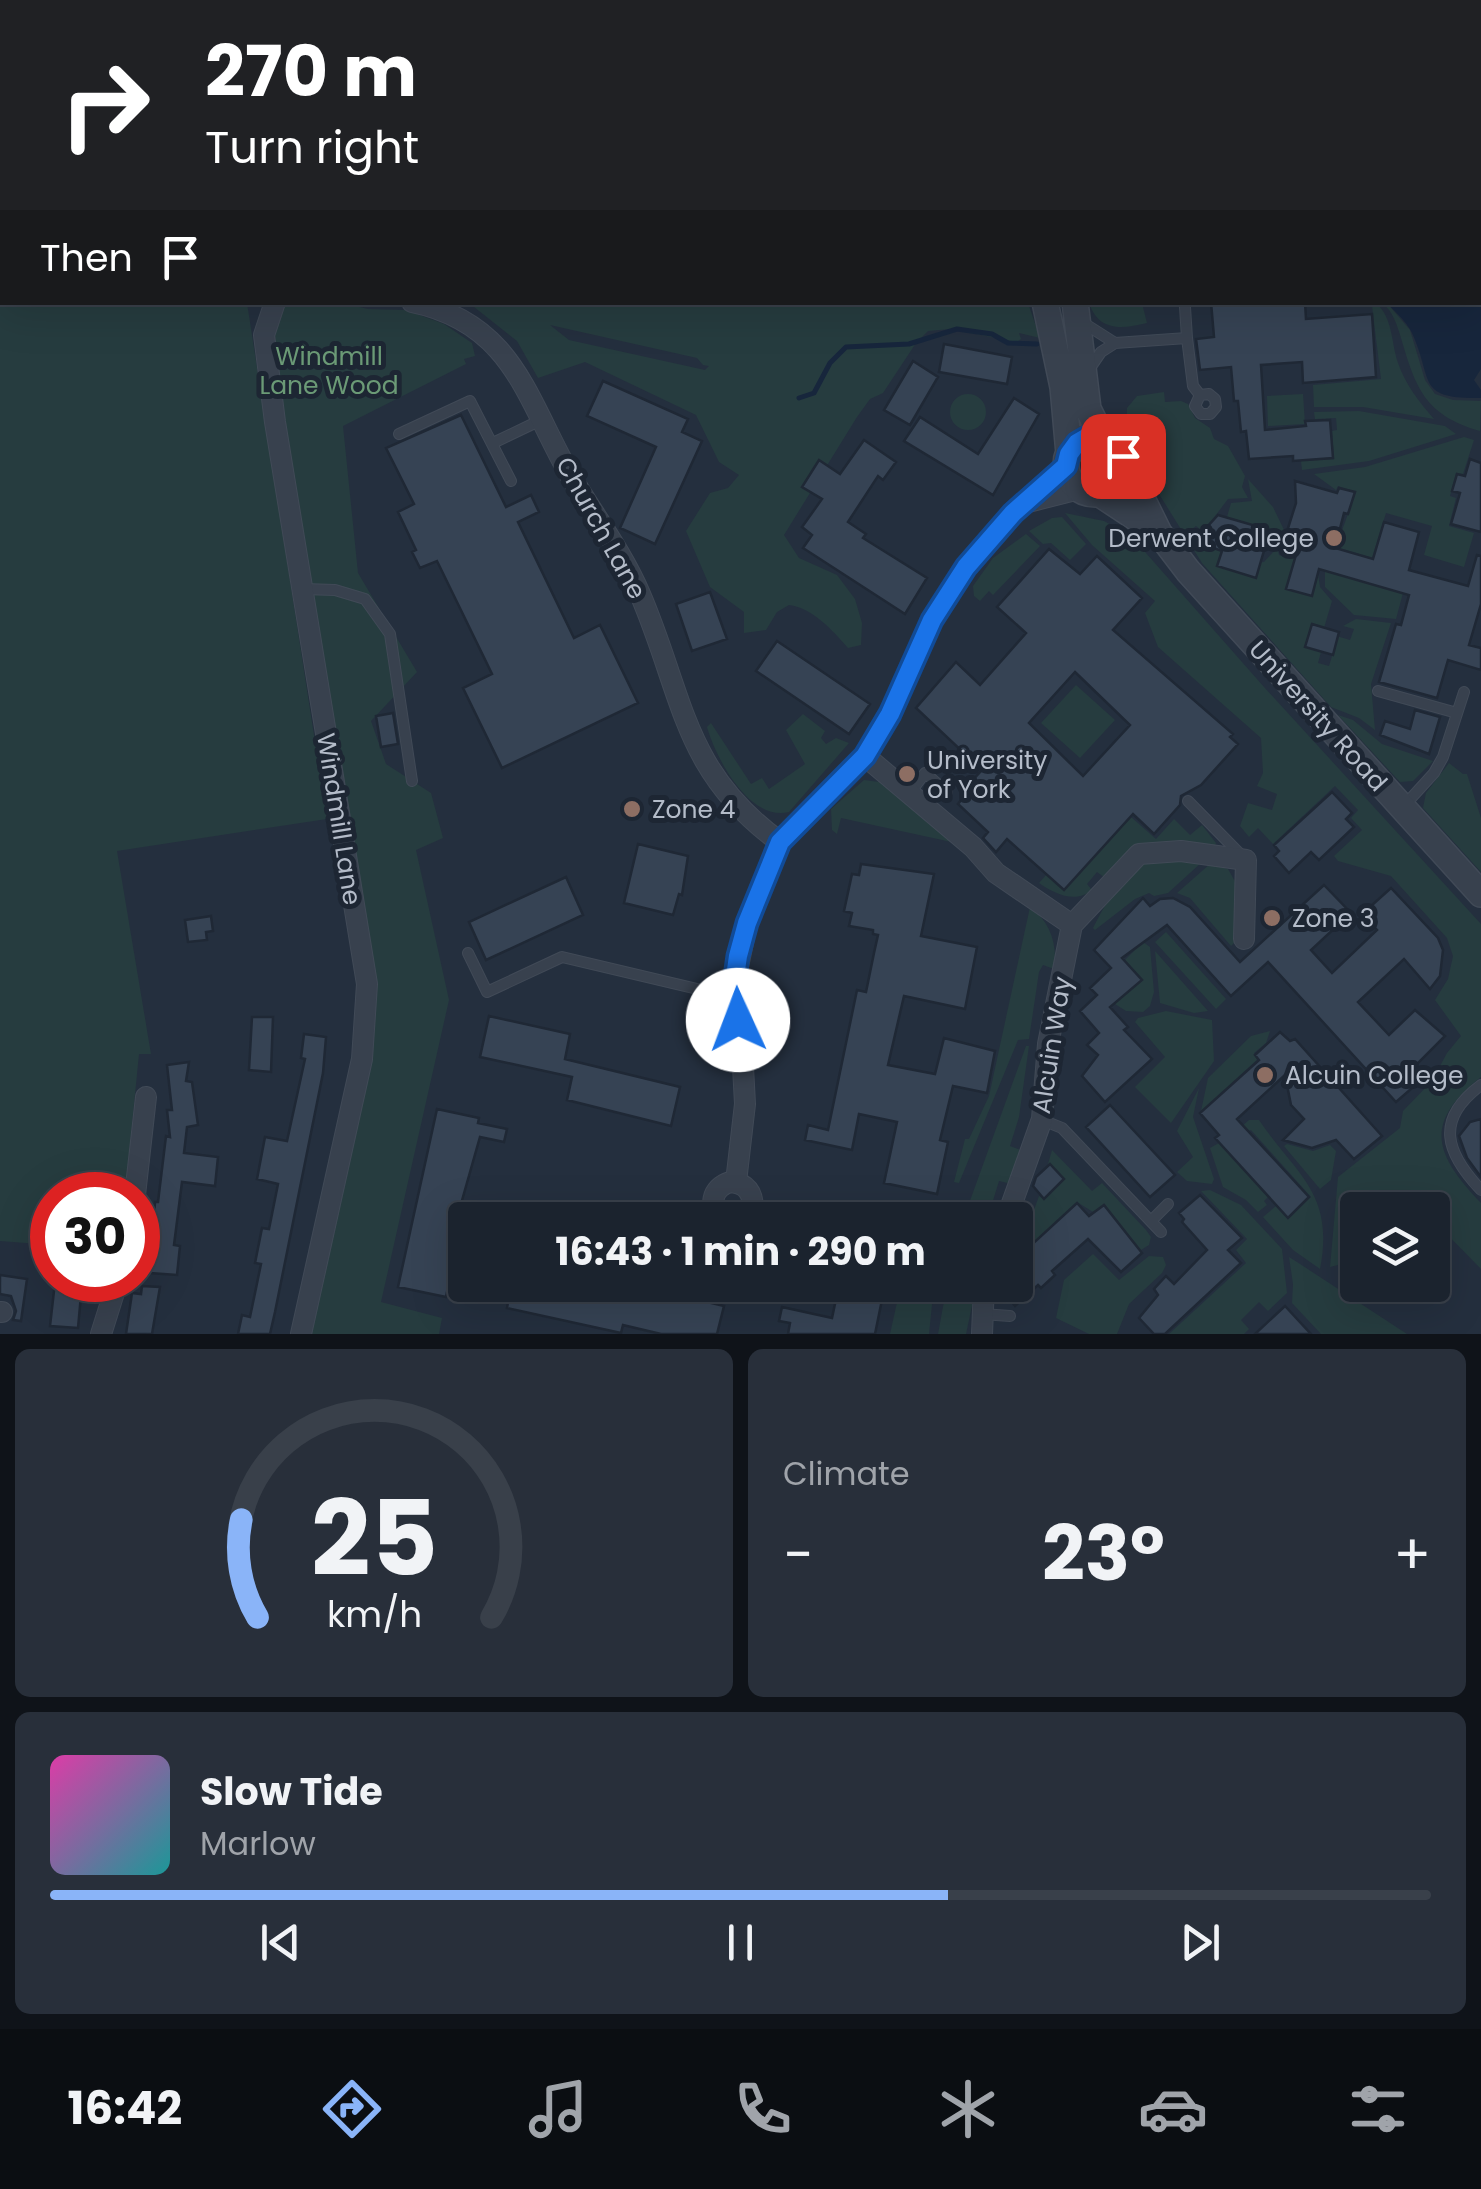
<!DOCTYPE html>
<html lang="en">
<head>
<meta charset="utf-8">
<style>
	body { margin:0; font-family:Poppins,sans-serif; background:#282f3a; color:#f1f3f6; height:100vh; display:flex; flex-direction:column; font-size:38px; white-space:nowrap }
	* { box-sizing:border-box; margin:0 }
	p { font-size:32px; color:#a0a4aa }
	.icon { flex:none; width:55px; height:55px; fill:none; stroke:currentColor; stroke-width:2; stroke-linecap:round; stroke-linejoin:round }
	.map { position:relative; height:1334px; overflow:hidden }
	.sheet { display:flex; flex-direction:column; gap:15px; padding:15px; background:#0f1319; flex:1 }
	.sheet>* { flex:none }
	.hud { position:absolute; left:0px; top:0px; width:1482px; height:305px; box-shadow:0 10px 40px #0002,0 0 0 2px #39404a; background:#202124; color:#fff; overflow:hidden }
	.buttons { position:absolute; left:1340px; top:1192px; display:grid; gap:20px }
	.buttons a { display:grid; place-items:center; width:110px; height:110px; border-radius:10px; background:#1b232e; box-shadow:0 10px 40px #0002,0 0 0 2px #39404a; font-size:50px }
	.speed { position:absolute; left:30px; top:1172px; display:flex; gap:20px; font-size:50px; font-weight:700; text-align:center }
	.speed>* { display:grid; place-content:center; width:130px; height:130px; border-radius:50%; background:#1b232e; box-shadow:0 10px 40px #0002,0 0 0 2px #39404a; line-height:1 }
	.speed .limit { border:15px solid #d22; background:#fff; color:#111 }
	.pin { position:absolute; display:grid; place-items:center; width:85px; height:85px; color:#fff; margin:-42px; border-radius:20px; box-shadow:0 5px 15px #0006 }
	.me { position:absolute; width:110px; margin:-55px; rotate:358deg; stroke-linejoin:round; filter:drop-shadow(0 0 8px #0008) }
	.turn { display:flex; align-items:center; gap:35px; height:210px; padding:0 40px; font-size:45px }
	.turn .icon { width:130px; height:130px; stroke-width:2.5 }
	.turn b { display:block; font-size:70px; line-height:85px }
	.then { display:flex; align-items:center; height:95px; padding:0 40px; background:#0003; gap:20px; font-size:38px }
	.big { font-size:75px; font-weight:700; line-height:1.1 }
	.sheet .tile { flex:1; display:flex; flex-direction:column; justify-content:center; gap:15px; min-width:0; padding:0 35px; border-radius:15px; background:#282f3a }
	.sheet .dial { align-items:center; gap:0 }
	.dial svg { height:260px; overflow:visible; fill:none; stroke:#39404a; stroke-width:7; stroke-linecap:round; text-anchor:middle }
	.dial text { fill:#f1f3f6; stroke:none }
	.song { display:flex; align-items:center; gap:30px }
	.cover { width:120px; height:120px; border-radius:15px; background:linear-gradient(135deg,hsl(320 70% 55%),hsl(180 70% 35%)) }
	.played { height:10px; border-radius:5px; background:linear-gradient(90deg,#8ab4f8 65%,#39404a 65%) }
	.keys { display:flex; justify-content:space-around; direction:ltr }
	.heat { display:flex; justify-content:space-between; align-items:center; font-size:55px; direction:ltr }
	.sheet .tiles { flex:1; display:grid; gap:15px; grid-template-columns:1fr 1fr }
	.tile:last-child { grid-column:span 2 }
	.trip { position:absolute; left:448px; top:1202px; width:585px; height:100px; border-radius:10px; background:#1b232e; box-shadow:0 10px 40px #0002,0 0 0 2px #39404a; font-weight:700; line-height:100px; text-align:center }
	.dock { display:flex; height:160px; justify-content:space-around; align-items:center; background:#0b0e12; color:#a0a4aa }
	.dock .icon { width:70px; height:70px }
	.dock .selected { color:#8ab4f8 }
	.dock b { font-size:45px; color:#f1f3f6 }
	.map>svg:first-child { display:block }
	.green { fill:#263c3f; fill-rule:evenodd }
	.water { fill:#17263c }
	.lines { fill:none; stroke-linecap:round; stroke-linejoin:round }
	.stream { stroke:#17263c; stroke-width:5 }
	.building { fill:#364354; stroke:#1f2835; stroke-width:2.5; fill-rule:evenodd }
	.service-casing { stroke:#414a57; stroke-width:12 }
	.minor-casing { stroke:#414a57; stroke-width:22 }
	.tertiary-casing { stroke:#414a57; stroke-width:28 }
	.service { stroke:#38414e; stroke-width:10 }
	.minor { stroke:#38414e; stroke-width:20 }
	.tertiary { stroke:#38414e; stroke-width:25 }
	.route-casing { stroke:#114b97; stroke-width:25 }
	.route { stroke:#1a73e8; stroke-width:18 }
	.education-dot { fill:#8d6e63; stroke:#1d2633; stroke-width:4 }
	.labels { text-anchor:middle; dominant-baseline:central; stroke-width:10; stroke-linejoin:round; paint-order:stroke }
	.park-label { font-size:25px; fill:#6b9a76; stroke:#1d2633 }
	.street-label { font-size:25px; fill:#b4bcc9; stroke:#1d2633 }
	.poi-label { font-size:25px; fill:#b4bcc9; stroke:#1d2633; text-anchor:start }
</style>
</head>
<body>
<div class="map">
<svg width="1481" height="1334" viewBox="0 0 1481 1334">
	<rect width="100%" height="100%" fill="#242f3e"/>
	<path class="green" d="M0,188L2,302L247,303L327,819L117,851L151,1054H139L125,1195H52V1245L0,1241Z
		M279,303H343L368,309L406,310L444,324L472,343L475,356L464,359L466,364L343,426L358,573L417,672L371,721L386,764L431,793L443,838L416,850L449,1000L381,1302L442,1318L439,1334H306L363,1036V960L270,389L274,308Z
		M469,303H1028L1040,338L1019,333L1021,339L1017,342L950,329L928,331L916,343L883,393L870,399L857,417L784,535L799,558L837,575L855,599L862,623L861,645L848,648C832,630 813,608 789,605L777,612L766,630L744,633V612L710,587L686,531L710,493L728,488L739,475L719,462L696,415L585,362L538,378L517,341ZM550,325L697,358L703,365L709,366L705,370L569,340Z
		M1089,303H1142L1147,323C1122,329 1099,332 1089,303Z
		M1364,303H1376C1393,318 1391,342 1398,363C1405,384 1420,403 1434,419L1363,407H1314L1313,385L1381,379L1372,306Z
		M1382,303H1387L1410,330L1425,380L1435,394L1453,400L1481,401L1480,431C1425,415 1416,389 1401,338C1397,325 1393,311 1382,303Z
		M1164,392L1165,402L1181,401L1188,404L1195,418L1210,428L1214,439L1228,446L1245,476L1242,487L1248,498L1228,499L1203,532L1196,526L1191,530L1205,545L1222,551L1217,565L1264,562L1274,551L1276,542L1279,555L1289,558L1296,555L1286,589L1312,596L1318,574L1320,587L1332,601L1324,628L1311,624L1305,646L1321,652L1318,663L1329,666L1336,643L1323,632L1350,640L1354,629L1343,626L1356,619L1391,623L1371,684L1375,730L1359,718L1331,707L1202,563L1154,486L1127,418V408L1137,396Z
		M950 412a18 18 0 1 1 36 0a18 18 0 1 1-36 0Z
		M1303,394L1305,424L1268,426L1267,396Z
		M1359,411L1445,426L1456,434L1369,461L1302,470L1301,461L1334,459L1332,431L1337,430L1336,418L1315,419L1314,412Z
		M1464,437L1474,440L1463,474L1456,473L1450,496L1456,498L1449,526L1474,533L1464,567L1424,555L1432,526L1386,513L1372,558L1336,547L1356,492L1338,486L1336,490L1314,474L1365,467Z
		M1248,479L1273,507L1286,534L1227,517L1231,503L1252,501Z
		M1065,513L1104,521L1131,536L1264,687L1481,924V1077C1423,1123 1434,1154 1481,1203V1269L1433,1220L1432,1210H1423L1416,1203L1409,1210H1358L1357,1260L1330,1267L1338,1177L1400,1128L1403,1111L1432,1081L1447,1053L1461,1036L1435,1000L1448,979L1453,956L1447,938L1391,876L1338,861L1334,856L1362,830L1351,818L1358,810L1335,786L1273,844L1258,828L1249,837L1240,826L1248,803L1272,810L1277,794L1257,786L1263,773L1261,738L1158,647L1145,613L1155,601L1092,545Z
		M1062,517L1086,544L1070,560L1051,543L1043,544L1029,531L1052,518Z
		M1026,534L1040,546L993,595L989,591L980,601L974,596L973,586L993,558Z
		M1325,571L1403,593L1396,619L1354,615L1325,587Z
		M1076,685L1115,720L1080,758L1041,723Z
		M803,714L825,731L821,738L826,744L836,738L849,743L789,812C750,822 716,759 707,727L711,723L751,784L762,778L769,789L805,764L786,730Z
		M1338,715L1353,720L1382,744L1433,761L1413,781L1400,782Z
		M1449,763L1463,774H1467L1481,818V872L1423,808L1426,793Z
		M864,780L879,782L956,843L841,818L837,834L832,830L831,809Z
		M1131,817L1156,839L1174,819L1190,835L1202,825L1216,843L1215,847L1171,845L1108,880L1097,872L1087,884L1092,890C1075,904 1055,894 1039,883L1047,874L1064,889Z
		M1153,857L1202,862L1168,893L1154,896L1149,893L1135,899L1095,930L1093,928C1113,890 1118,881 1153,857Z
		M1210,864L1228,869L1237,885L1235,942L1231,946L1190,898L1177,893Z
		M1030,907C1050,921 1058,945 1054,969L1043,965L1039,972L1029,1039L1018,1040L959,1183L954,1182L965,1139H969L989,1096Z
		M1166,932L1226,999L1216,1009L1155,942Z
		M1143,942L1150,947L1154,992L1150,1006L1143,1012L1126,1011L1115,1004L1143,980L1125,960Z
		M1155,951L1208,1011L1194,1013L1160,1003Z
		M1166,1011L1212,1020L1214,1061L1171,1123L1135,1087L1165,1057L1135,1022L1138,1018Z
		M1270,1031L1266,1043L1254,1053L1257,1060L1201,1111L1208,1078L1251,1036Z
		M1026,1046H1029L1019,1117L1010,1146L1023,1151L1012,1184L999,1181L987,1220H963Z
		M1199,1088L1193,1117L1214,1179L1212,1184L1187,1181L1177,1172L1193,1157L1177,1131Z
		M1249,1120H1259C1296,1175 1335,1193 1320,1269L1293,1250L1263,1217L1276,1206L1288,1219L1311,1197L1251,1130L1246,1132L1241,1127Z
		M1219,1143L1268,1197L1264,1201L1267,1205L1258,1212L1246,1200L1223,1187L1210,1148Z
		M1287,1144L1313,1151L1330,1145L1336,1151L1331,1180L1320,1189L1284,1146Z
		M1052,1150L1092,1191L1102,1183L1146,1230L1151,1237L1149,1245L1141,1250L1105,1205L1093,1212L1077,1202L1015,1260V1246H1021L1039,1196L1044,1199L1064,1180L1048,1164Z
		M1210,1190L1241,1205L1282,1249L1287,1293L1268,1311L1259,1302L1241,1320L1249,1329L1244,1334H1169L1246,1263L1236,1250L1247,1239L1201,1191Z
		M1093,1254L1119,1280L1149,1256L1163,1257L1166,1265L1162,1273L1129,1304L1117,1334H1089L1056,1318L1064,1280Z
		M1289,1257L1297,1262L1407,1334H1321L1292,1303L1293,1284Z
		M891,1285H934L929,1334H890L898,1298L890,1289Z
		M947,1285L976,1287L966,1334H938Z"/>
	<path class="water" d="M1481,242V369L1474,380L1481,390V398C1415,399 1434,381 1412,333C1407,322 1395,312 1387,303H1438L1445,307L1456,303L1480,302Z"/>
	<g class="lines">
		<path class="stream" d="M799,398L814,393L830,363L846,347L909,344L957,329L992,334L1008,343L1037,344"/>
	</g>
	<path class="building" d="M1211,302H1305L1306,319L1372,314L1376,377L1303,383L1302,362L1261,365L1265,430L1306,426L1305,421L1330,420L1333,458L1293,461V456L1249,459L1246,431L1241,432L1238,401H1234L1231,367L1200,370L1196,339L1214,337Z
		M944,344L1012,357L1007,384L939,372Z
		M913,361L938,377L910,425L884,410Z
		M603,381L688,419L682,432L702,441L655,544L620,528L656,447L587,416Z
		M1014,398L1039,414L993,495L904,441L920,417L978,454Z
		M461,415L506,507L531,495L539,512L518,522L574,638L600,625L638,703L502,768L463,688L492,674L437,561L420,568L412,552L416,550L398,512L414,504L386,448Z
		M864,440L896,462L883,480L878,476L848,522L866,534L863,538L927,578L905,614L803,548L812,535L802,527L822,499L802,487L819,460L840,474Z
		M1470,459L1481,463V532L1451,524L1460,493L1452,491L1457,474L1465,476Z
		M1295,481L1337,493L1339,488L1355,492L1348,514L1344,513L1335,548L1373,559L1384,522L1419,532L1409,570L1468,586L1477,555L1481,556V604L1469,645L1481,648V670L1448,660L1437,698L1379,682L1396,624L1401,625L1409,595L1319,569L1312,596L1286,589L1298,548L1283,544L1296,503Z
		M1218,515L1270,530L1256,578L1217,566L1222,551L1205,545L1197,538Z
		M1049,549L1080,574L1097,556L1142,598L1113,630L1233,734L1230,737L1238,744L1201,785L1181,796L1180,805L1154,834L1133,814L1064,890L1007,839L996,852L983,838L988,832L958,804L970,789L967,786L982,770L916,708L956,662L980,685L1026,633L997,607ZM1075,672L1130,725L1083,776L1029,723Z
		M710,592L727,639L692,651L676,604Z
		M1312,624L1339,632L1333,655L1305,647Z
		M777,641L870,704L849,734L756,671Z
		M1415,710L1440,717L1429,754L1380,735L1385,721L1410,729Z
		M393,713L398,744L381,747L376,716Z
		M1332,792L1352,813L1346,819L1354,827L1319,860L1311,852L1289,873L1274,856L1279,851L1274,845Z
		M638,844L688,856L682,895L679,894L673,915L624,903Z
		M861,864L934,874L921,936L977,947L965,1009L904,996L888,1065L935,1074L944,1038L995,1051L987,1093L953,1086L940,1140L948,1142L937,1194L884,1183L897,1122L859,1114L852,1150L805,1140L808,1125L828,1130L857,990L866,992L874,953L878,935L873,934V930L849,926L852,913L844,911L852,874L859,875Z
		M566,877L583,915L486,960L469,922Z
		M1324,885L1351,913L1311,950L1332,973L1377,930L1362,914L1391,888L1438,938L1443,950L1440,976L1430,989L1404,959L1358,1002L1389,1035L1415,1010L1445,1036L1416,1065L1426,1076L1396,1102L1268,962L1231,996L1167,925L1122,958L1142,980L1110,1007L1128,1027L1124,1030L1152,1059L1105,1102L1082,1076L1098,1055L1087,1045L1099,1033L1080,1011L1097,995L1090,988L1111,968L1094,950L1143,898L1150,906L1160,899L1173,898L1190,907L1240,962Z
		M211,916L213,931L206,932L207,940L188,942L185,920Z
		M489,1016L570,1034L565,1059L680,1087L671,1126L567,1100L572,1077L480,1057Z
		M252,1017H273L271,1072L249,1070Z
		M1280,1032L1290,1041L1295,1039L1382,1136L1354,1159L1336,1140L1312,1148L1283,1140L1304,1119L1291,1105L1285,1075L1237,1119L1309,1197L1288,1218L1215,1138L1219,1135L1200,1113L1259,1060L1255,1055Z
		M304,1034L326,1037L323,1073L275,1312L270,1334H238L242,1315L250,1317L261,1264L255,1263L262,1228L269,1229L278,1184L257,1179L265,1137L287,1141L305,1059L301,1058Z
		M189,1062L186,1081L192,1082L198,1125L187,1127L184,1153L218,1157L215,1186L182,1182L174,1245L180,1246L177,1275L150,1273L155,1202H158L166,1136L170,1137L167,1110H172L167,1065Z
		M1110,1105L1175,1175L1150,1197L1086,1127Z
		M437,1109L479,1118L478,1123L507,1129L504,1142L480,1137L459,1211L451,1245L456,1247L446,1297L398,1287Z
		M1481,1119V1177L1467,1158L1459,1136L1470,1122Z
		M1050,1164L1064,1179L1044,1199L1033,1186L1036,1177Z
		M1200,1195L1242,1238L1228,1250L1241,1263L1165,1334H1154L1139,1318L1158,1295L1154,1289L1166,1276L1174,1284L1207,1250L1182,1222L1184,1219L1179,1213Z
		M1077,1203L1089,1216L1104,1205L1142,1253L1121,1272L1088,1239L1052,1271L1055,1275L1041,1288L1038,1285L1015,1306L999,1285H1015V1260Z
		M0,1275L27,1279L21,1321L13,1320L16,1311L11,1296L0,1294Z
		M55,1282L82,1284L78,1328L50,1326Z
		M511,1285H600L624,1290L625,1285H660L696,1294L695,1299L724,1306L717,1334H661L623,1325L621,1333L507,1308Z
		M839,1285H885L875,1334H788L790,1323L779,1321L782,1307L832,1318Z
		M142,1286L160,1287L152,1334H126L132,1293L141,1294Z
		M1285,1306L1311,1334H1255Z"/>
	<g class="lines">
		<defs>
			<path id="service" d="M161,0L164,2
				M1153,0V2
				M1081,2L1105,0
				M1185,307L1187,338
				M1082,322L1115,343L1101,352L1088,371
				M1115,343L1187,338L1193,386L1200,395L1195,406L1201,414H1210L1216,407L1215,399L1209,394L1200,395
				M399,434L470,401L511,481
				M493,443L541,420
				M302,592L303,589L335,590L365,599L390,634L412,781
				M1378,691L1457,713
				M910,793L925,773L947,792
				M1188,801L1242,856
				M1403,807L1434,773L1443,757L1464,692
				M468,953L487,992L562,957L710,992L733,991
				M1481,1085C1434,1120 1446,1153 1481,1190
				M1042,1120L1062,1128L1161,1232
				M1151,1221L1168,1204
				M982,1314L1010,1316"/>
			<path id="minor" d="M730,0L732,2
				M275,302L264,335L275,422L367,984L362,1059L301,1334
				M412,302C513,323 526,398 570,475C593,514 622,552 640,594C684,696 682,771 780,842
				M1028,502L1079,489
				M865,756L973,847L996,873L1072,925
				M736,1182L745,1104L742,1048L733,991L747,923L780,842L865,756L890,714L932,620L967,567L1013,513L1066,466
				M135,1195L146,1097
				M722,1220C708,1207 711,1188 730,1182C747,1183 753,1193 753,1209L744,1220
				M1006,1220L1042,1119L1048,1044L1072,925L1139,854L1181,851L1246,860L1244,939
				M0,1312H2
				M101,1334L118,1280
				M982,1334L984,1285"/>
			<path id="tertiary" d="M950,0L951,2
				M1023,0V2
				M819,2L826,0
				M0,165H2
				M1045,302L1063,387L1069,454
				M1075,302L1088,409L1102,437
				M1066 465a29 29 0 1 1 58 0a29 29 0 1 1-58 0Z
				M1125,464L1159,533L1188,571L1481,894
				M1100,494L1159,533"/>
		</defs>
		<use href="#service" class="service-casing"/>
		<use href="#minor" class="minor-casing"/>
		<use href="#tertiary" class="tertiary-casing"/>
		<use href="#service" class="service"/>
		<use href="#minor" class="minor"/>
		<use href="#tertiary" class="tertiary"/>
	</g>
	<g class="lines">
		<defs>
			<path id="route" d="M738,1020L733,991L738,956L747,923L780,842L865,756L890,714L932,620L966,567L1013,513L1066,466L1069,454L1077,443L1089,436L1102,437L1115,444L1123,456"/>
		</defs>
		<use href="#route" class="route-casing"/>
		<use href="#route" class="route"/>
	</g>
	<g class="education-dot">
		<circle cx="1334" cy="538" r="10"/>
		<circle cx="907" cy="774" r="10"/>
		<circle cx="632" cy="809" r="10"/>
		<circle cx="1272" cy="918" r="10"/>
		<circle cx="1265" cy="1075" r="10"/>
	</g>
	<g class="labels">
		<g class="park-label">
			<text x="329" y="356">Windmill<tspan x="329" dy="29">Lane Wood</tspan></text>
		</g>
		<g class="street-label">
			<text transform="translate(601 528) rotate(61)">Church Lane</text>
			<text transform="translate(1318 716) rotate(48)">University Road</text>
			<text transform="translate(339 819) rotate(81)">Windmill Lane</text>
			<text transform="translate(1052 1045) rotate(-81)">Alcuin Way</text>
		</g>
		<g class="poi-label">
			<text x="1314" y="538" text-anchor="end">Derwent College</text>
			<text x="927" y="760">University<tspan x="927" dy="29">of York</tspan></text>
			<text x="652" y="809">Zone 4</text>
			<text x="1292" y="918">Zone 3</text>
			<text x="1285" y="1075">Alcuin College</text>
		</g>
	</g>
</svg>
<div class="buttons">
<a><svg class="icon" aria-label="layers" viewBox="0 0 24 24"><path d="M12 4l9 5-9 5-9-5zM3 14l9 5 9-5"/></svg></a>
</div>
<div class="speed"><div class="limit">30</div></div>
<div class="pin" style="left:1123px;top:456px;background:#d93025"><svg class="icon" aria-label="arrive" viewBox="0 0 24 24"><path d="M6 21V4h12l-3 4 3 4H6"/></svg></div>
<svg class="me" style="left:738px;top:1020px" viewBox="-20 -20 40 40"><circle r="19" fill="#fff"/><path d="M0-13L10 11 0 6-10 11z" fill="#1a73e8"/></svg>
<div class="trip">16:43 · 1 min · 290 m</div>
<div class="hud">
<div class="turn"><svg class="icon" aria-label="right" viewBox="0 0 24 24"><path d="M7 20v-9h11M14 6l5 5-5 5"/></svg><div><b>270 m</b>Turn right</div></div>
<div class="then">Then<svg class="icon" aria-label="arrive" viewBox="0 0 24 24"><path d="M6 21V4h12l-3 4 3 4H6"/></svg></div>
</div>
</div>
<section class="sheet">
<div class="tiles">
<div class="tile dial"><svg viewBox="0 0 100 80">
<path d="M14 69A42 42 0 1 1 86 69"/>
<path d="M14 69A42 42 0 0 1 9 39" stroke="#8ab4f8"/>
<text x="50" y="56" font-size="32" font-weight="700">25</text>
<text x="50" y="72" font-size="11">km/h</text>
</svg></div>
<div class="tile"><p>Climate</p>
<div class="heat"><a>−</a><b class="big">23°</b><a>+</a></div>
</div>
<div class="tile">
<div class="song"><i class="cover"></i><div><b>Slow Tide</b><p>Marlow</p></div></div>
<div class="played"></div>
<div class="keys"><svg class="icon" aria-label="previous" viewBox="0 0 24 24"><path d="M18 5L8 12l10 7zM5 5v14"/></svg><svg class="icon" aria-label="pause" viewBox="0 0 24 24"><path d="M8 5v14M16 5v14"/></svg><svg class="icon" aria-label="next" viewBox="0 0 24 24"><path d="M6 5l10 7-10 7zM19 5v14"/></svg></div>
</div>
</div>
</section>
<nav class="dock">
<b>16:42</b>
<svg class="icon selected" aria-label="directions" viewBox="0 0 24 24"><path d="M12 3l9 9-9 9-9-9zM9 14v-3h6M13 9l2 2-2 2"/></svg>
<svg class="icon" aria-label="music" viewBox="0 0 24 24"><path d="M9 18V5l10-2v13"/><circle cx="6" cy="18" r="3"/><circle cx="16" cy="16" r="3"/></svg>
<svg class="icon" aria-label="phone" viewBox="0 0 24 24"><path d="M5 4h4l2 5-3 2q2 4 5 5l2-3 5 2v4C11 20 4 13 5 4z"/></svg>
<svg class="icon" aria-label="climate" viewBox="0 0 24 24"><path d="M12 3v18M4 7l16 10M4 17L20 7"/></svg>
<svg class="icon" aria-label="car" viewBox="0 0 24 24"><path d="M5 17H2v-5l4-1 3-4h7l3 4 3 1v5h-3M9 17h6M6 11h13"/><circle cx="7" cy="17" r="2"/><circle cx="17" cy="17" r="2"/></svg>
<svg class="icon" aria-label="filters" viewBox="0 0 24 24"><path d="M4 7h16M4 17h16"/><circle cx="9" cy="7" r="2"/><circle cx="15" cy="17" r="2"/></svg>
</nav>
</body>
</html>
